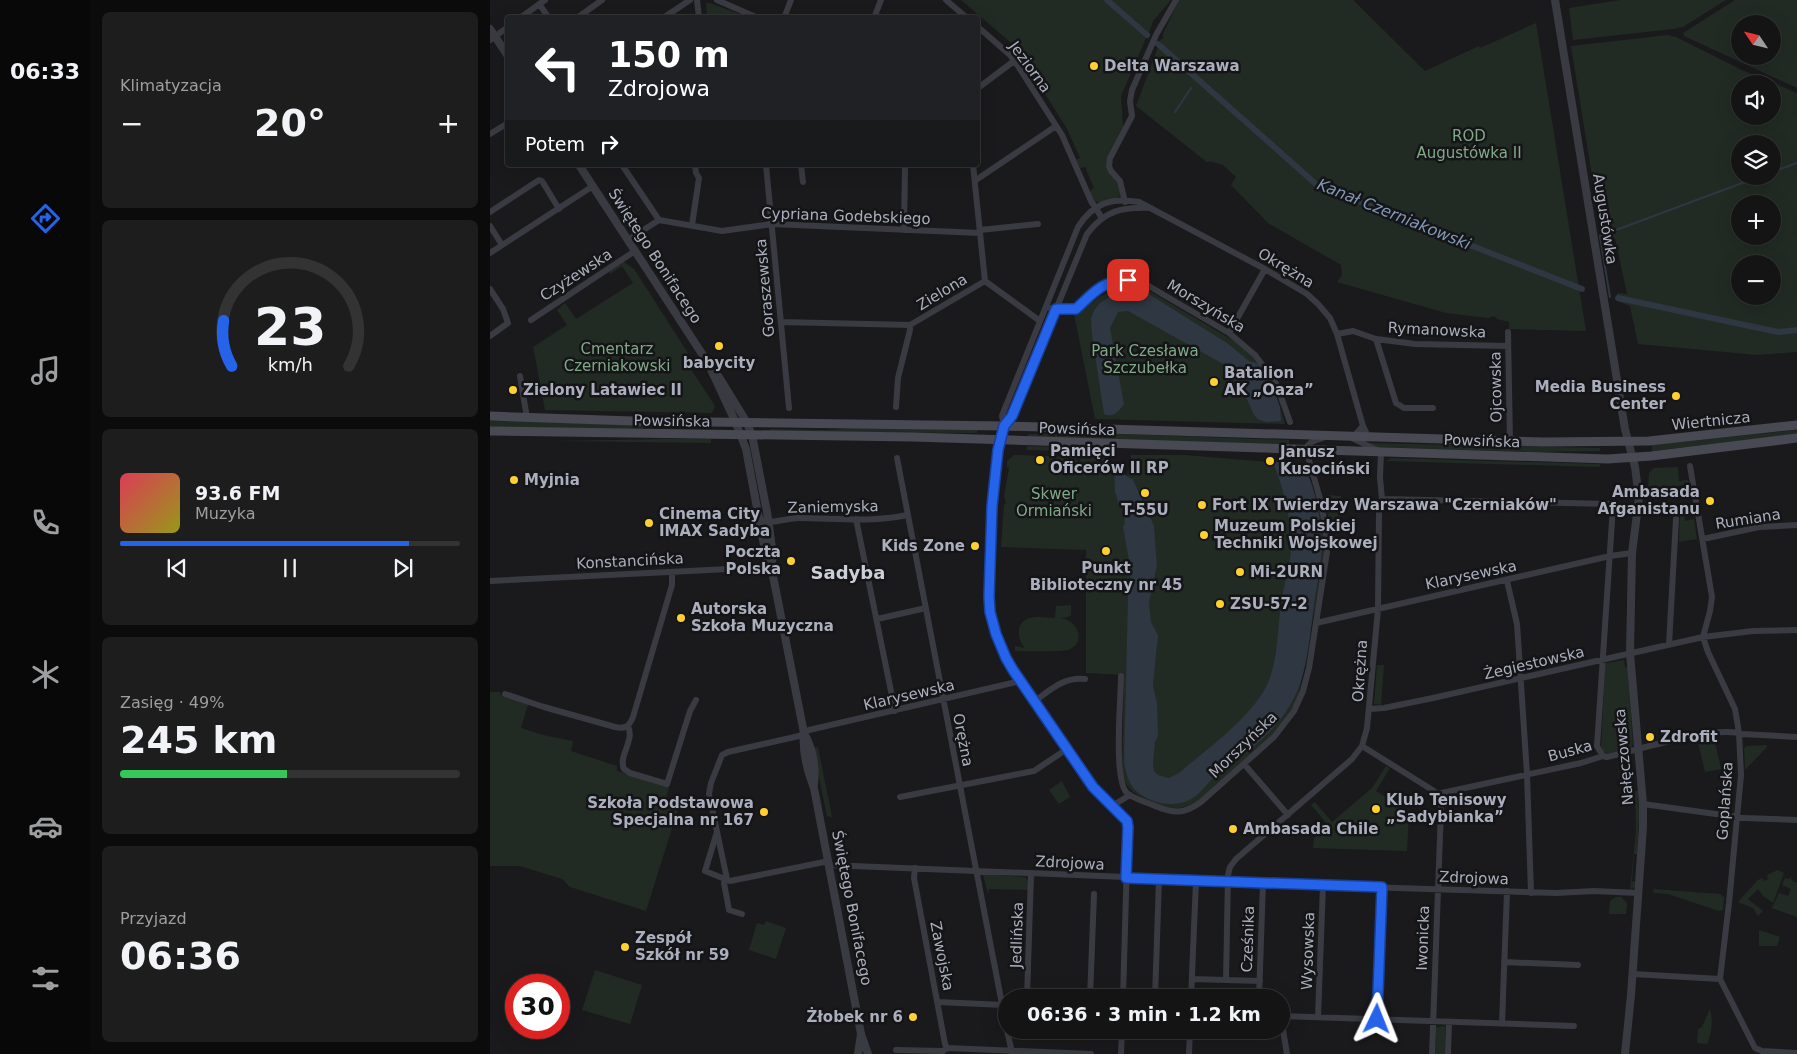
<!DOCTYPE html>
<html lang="pl">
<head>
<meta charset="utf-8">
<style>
	body { margin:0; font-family:"DejaVu Sans",sans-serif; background:#1d1d1e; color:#f1f3f6; height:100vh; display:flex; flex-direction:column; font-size:19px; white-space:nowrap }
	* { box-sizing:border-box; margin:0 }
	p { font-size:16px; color:#9d9ea0 }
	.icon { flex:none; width:28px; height:28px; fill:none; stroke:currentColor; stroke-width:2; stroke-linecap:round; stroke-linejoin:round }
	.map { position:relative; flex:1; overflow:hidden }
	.drawer { display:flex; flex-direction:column; gap:12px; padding:12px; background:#0b0b0c; width:400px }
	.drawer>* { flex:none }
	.banner { position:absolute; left:15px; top:15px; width:475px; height:152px; border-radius:5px; box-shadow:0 5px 20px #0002,0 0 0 1px #333334; background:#202124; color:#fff; overflow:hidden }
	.needle { width:32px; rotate:305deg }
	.tools { position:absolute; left:1241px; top:15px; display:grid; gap:10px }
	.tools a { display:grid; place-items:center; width:50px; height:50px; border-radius:50%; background:#141415; box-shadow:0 5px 20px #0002,0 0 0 1px #333334; font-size:25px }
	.speed { position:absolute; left:15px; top:974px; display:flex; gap:10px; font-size:25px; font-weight:700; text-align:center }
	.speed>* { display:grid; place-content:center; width:65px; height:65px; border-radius:50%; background:#141415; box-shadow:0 5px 20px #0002,0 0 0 1px #333334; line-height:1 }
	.speed .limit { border:8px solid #d22; background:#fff; color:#111 }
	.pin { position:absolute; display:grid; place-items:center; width:42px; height:42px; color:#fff; margin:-21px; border-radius:10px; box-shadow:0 2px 8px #0006 }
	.me { position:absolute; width:55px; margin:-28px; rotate:2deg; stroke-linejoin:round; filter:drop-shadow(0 0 4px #0008) }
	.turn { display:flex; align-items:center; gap:18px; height:105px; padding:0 20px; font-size:22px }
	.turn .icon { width:65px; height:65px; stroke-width:2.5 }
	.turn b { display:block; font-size:35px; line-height:42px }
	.then { display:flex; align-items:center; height:48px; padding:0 20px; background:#0003; gap:10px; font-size:19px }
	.big { font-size:38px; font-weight:600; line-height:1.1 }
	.drawer .card { flex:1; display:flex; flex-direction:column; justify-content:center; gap:8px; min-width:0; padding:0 18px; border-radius:8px; background:#1d1d1e }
	.drawer .dial { align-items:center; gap:0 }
	.dial svg { height:130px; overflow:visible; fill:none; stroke:#333334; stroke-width:7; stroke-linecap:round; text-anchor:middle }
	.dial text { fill:#f1f3f6; stroke:none }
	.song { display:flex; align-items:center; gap:15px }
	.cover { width:60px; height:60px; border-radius:8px; background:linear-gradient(135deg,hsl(350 70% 55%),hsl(60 70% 35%)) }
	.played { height:5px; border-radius:2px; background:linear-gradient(90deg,#2563eb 85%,#333334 85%) }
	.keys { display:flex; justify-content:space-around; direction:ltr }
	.heat { display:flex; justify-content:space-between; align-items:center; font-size:28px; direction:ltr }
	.charge { height:8px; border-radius:4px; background:linear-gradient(90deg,#34c759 49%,#333334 0) }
	.trip { position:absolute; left:508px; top:989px; width:292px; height:50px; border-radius:25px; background:#141415; box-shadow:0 5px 20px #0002,0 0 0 1px #333334; font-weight:600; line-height:50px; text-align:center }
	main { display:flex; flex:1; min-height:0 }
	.tab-bar { display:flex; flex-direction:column; width:90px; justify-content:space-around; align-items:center; background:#080808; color:#9d9ea0 }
	.tab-bar .icon { width:35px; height:35px }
	.tab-bar .on { color:#2563eb }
	.tab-bar b { font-size:22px; color:#f1f3f6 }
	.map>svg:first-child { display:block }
	.green { fill:#212b23; fill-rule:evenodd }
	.water { fill:#2e3742 }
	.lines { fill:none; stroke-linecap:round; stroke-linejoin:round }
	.stream { stroke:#2e3742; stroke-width:2 }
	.canal { stroke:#2e3742; stroke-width:6 }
	.minor { stroke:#3a3b42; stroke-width:6 }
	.tertiary { stroke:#3a3b42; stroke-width:8 }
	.secondary { stroke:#484952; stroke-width:9 }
	.route-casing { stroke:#184099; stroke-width:12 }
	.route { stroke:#2563eb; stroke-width:9 }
	.poi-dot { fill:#fed130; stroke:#151517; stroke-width:2 }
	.labels { text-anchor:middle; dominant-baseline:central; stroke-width:5; stroke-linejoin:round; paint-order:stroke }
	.poi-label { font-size:15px; font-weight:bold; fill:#abafbd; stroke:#151517; text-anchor:start }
	.street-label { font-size:15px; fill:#abafbd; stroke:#151517 }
	.park-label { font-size:15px; fill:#81a988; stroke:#151517 }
	.water-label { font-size:16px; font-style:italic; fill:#8198b9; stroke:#151517 }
	.quarter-label { font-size:18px; font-weight:bold; fill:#cdcfd8; stroke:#151517 }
</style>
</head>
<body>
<main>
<nav class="tab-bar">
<b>06:33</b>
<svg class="icon on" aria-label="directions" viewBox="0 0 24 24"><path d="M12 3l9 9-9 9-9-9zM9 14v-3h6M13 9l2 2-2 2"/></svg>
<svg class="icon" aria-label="music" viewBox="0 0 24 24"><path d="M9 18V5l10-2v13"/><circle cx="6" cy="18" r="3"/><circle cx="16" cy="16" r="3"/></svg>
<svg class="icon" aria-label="phone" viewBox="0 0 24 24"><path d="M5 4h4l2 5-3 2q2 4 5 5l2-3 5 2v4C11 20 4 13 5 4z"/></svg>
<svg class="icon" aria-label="climate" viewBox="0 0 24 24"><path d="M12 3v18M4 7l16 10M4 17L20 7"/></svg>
<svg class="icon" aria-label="car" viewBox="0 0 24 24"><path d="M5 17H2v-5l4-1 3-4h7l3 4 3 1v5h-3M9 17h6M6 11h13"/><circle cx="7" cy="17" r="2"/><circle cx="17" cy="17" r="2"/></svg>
<svg class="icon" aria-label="filters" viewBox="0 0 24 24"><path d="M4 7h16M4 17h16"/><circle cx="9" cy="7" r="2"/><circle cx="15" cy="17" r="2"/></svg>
</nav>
<section class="drawer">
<div class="card"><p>Klimatyzacja</p>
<div class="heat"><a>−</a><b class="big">20°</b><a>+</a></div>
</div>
<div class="card dial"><svg viewBox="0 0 100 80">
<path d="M14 69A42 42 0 1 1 86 69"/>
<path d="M14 69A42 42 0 0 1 9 41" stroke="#2563eb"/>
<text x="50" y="56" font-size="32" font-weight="700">23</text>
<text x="50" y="72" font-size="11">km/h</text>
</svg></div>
<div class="card">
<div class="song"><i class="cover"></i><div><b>93.6 FM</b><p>Muzyka</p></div></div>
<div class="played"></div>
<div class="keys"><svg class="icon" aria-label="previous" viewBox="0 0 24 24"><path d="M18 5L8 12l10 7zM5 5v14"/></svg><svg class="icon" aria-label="pause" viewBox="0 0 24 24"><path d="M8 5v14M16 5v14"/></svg><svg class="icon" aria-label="next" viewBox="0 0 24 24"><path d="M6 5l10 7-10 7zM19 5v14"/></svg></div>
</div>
<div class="card"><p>Zasięg · 49%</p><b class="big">245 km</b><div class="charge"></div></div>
<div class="card"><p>Przyjazd</p><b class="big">06:36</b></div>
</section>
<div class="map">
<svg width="1307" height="1054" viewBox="0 0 1307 1054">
	<rect width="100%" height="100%" fill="#1a1a1c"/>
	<path class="green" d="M471,0H613L656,38L631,96L633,126L618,155V159L628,183L630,195L629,197L610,203L605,201L599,192L604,188L595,167L590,168L586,160L590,158L577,129L536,63L520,42Z
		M621,0H681L663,21L659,33Z
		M689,0H863L935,71L989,46L990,48L1046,23L1096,331L1019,329V322L1007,319L1004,316L998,318L956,313L847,282L852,275L851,265L778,223L741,185L746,177L733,165L719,161L718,163L646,106L671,39H673V34Z
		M1130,0H1236L1193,27L1183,29L1083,40L1079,8Z
		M1245,0H1307V88L1194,36L1193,33ZM1250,24H1282V56H1250Z
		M216,3H220L257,17H217Z
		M1177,35L1186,37L1250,69L1307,93V352L1267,355L1148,344L1140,306L1127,301V293L1137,294L1125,238L1120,236L1112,237L1081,46ZM1250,84H1282V116H1250ZM1250,144H1282V176H1250ZM1250,204H1282V236H1250ZM1250,264H1282V296H1250Z
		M134,262L144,269L198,353L193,357L225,406L222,413L55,410L43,347L77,325L67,310L75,303L86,319L143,283L132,266L120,274L119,272Z
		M649,285L751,345C779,370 785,389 795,424L605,419L584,314L611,296L633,286Z
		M0,421L221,425V428L166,427L139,429L0,427Z
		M363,428L487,430V433L280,432V429L336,430Z
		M1307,430V434L1162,451V445Z
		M538,434H632L799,440V445L538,437Z
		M173,439H221V443L65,441Z
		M879,443L1110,448V451L1047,452L887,447Z
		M537,446L606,448L612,452L537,450Z
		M524,455L586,457L587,461H590L591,457H613L619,467L628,470L637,476L641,455H694L804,464C818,472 819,479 824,494L826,493L834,529L835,553L809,694C790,738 747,767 712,798C702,804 688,812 676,808C659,800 636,795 632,773L634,675L596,673V550L511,547L514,504L516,503L514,496L519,468L517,467V461Z
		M901,458L1110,464V467L896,461Z
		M1188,467L1189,481L1198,480L1199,484L1158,491L1159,473L1164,468Z
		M837,495L851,496L850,530H841L834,497Z
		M1194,512L1195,521L1204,519L1207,539L1189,542L1190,513Z
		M581,605V615L578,617L571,618C588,620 597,643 578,650C573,652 531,651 525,651V646L535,648C527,639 525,622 540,618C548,616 558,618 565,618L566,606Z
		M1134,660L1135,667L1138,668L1143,744L1141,748L1119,754L1112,751L1111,748L1115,665L1117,663Z
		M887,665H894L891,705L884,704Z
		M0,692H10L11,695L38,704L31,728L53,735L83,741L81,751L127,766V771L179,787L176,799L189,806L156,911L80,887L72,879L30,866H0Z
		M1224,737L1231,769L1215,772L1208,742Z
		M1277,745V747L1255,770L1254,749L1256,746Z
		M328,747L342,817L337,816L323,748Z
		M896,766L900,768L886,791L919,812L917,851L823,848L824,838L838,825L821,805L825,802L842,822L882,788Z
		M572,781L580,797L569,804L559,790Z
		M1145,791H1148L1149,814L1147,854H1144L1142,881L1146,882L1145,887L1140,890L1146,830Z
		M1288,870L1294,873L1283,903L1273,896L1268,889L1258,899L1273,911L1268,916L1263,908L1248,902L1268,880L1272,878L1274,881L1278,879L1277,875Z
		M493,874L535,877L538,881V890L499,889L498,895Z
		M1302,876L1301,879L1304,882H1307V917L1282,908L1289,893L1298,896L1301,889L1292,885L1295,878L1299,879Z
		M1163,889L1230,894L1234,897L1233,910L1229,911L1178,894L1164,893Z
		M1126,897H1131L1137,903L1136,914H1119L1120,901Z
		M276,921L296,928L286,959L259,950L267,923L274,925Z
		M1269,930L1290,937L1287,946H1269Z
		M105,970L152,985L140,1024L92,1010Z
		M1220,1009C1223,1021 1222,1033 1217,1044L1207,1043L1208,1029L1212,1027Z
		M955,1026V1054H945L946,1027Z"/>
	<path class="water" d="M640,288H649L737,343L759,361L766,363L772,368L782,384L790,407L791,421L777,422L769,420L764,415L751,386L733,364L638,311L628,312L620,328L634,404C628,412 624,418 614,414L602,335L601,318L605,309L610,303L624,294Z
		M787,461C797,462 808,463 815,471C825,482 831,525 832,541C832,562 827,583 824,605C819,639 818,680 797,710C782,734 759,750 737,768C733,771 728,773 725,776C715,785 710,796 697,801C680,808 657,802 644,789C638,781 635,770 634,761L638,597C645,578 636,547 633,527L635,523L632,504L629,505L625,492L624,468L643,480L664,526L667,565L659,603L661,622L668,635L663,685L667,703L668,736L665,742L663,765L664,771L668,775L679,778L689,773C717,749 751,725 772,694C790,666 786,630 792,599C795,578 803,557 801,535C799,512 793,487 784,465Z"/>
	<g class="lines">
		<path class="stream" d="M685,112L701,88
			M1282,172L1307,163
			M1120,297L1110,236L1271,176"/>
		<path class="canal" d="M617,0L657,35
			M668,44L827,185L1092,289
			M1128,298L1288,332L1307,330"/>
		<path class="minor" d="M207,0L209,18
			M227,0L268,18
			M456,0L477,18
			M49,4L59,18
			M30,18L55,0
			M87,18L112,0
			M173,18L200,0
			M294,18L301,0
			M384,18L391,0
			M488,27L520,55L528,66L572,135L601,201L612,218
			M0,40L18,27
			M488,88L524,61
			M0,134L18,123
			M132,165L169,220
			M276,165L299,408
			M311,165L313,182
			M486,180L566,126
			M635,202L630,181L621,171L619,166L620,158L642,116L640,101L642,90L666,35L686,0
			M0,212L49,180L52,181L69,209
			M202,225L209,178L206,173L205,165
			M0,226L12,245
			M414,230L415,165
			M490,230L548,224
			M138,240L169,220L232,231L282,224L490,233
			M0,253L103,186
			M495,281L550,321
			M0,289L13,309L18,323L0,336
			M556,307L572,310L586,309L610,286L619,282L638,279L657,285L739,333L765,355L786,383L800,422
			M41,320L145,251
			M291,322L420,325
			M420,325L495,281L483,165
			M1018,332L1020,442
			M739,333L775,269
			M847,334L863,331L886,339L925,344L1018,346
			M886,339L906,403L914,408H943
			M30,376L37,418
			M406,407L408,378L420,330V325
			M514,426L512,416L513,413L588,227C603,203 622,197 649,202L775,269L817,294L828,304L840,318L847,334L873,426L879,438
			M407,458L516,1025
			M1200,466L1222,597L1220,611L1213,637L1218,652L1245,709L1249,733L1251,775L1239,903L1230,979L1265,1048L1272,1051L1307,1053
			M892,499L1120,504L1123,506L1107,746L1113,756
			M270,518C279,526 296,518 308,518C344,518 381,523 417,515
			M366,519L405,711
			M1213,539L1269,527L1307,525
			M0,581L281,567
			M1017,581L1027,624L1037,774L1041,893
			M387,619L436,608
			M826,623L1120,556L1142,553
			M1179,644L1186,519
			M631,676C631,698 623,780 637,793C644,799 656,802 665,806C684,814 694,814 711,802L784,737L804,711L813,691L819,668L837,552L836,531L831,502L816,450C818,441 827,440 835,437
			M15,694L54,707L125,727C135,729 139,727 143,717L182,585V572
			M545,701C561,689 574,677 595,679
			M880,709L894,708L943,698L1213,637L1263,631L1307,630
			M138,726C145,741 128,756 134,769L140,773L177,784L200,711L206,700
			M872,746L944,791L949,797L951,809L942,1054
			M754,764L798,815
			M947,794L1091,763L1113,756L1117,757C1147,750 1226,725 1252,734L1307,737
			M410,797L544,771L577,749
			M1153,804L1255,818L1307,820
			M622,806L640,795
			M227,832L215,871L240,881L339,861
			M339,865L906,888L1066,893L1104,891L1148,893
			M425,868L424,878L455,1044L457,1048L601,1054
			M252,914L239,910L234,883L237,879L219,794L221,783L232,755L238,752L309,736L319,730L531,681
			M1014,962L1088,965
			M1143,974L1230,979
			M702,979L770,981
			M736,980L738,875L740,867L746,859L862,759L872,746L877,728L888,609L889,509L892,499L890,478L891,452L862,438L873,426
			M537,998L541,874
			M600,998L604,894
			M633,998L638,824L633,816L603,787L516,658L506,634L500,612L499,597L502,506L508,450L514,426L522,416L597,234C615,210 632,207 661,208
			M665,998L669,879
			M701,998L706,881
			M769,998L773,882
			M448,1002L514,1005
			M791,1016L1084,1026
			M828,1017L833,885
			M791,1018L797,1054
			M887,1019L892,887
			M1012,1024L1017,891
			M517,1030L522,1053
			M406,1050L453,1051L457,1048
			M631,1054L632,1030
			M699,1054L700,1030
			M958,1054L959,1022"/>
		<path class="tertiary" d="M1065,0L1135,429L1145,467L1149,498L1142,553L1140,653L1153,804V827L1141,995L1135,1054
			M0,29L18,56
			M89,165L218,363L221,365
			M218,363L245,421L256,449L276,556L281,567L284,581L314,733C312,752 317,770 324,788L371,1034L378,1054
			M229,377L256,421L262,435L277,512L283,555L281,567
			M314,733C323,749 326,766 324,784
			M368,1054L371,1034"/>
		<path class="secondary" d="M0,416L143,421L514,426L1055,442L1159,441L1307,425
			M0,431L423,437L1118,459L1161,456L1307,438"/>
	</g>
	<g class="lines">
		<defs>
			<path id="route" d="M638,280C612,281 604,292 586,309H566L522,416L514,426L508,450L502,506L499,597L500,612L506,634L516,658L523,670L603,787L637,821L638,827L636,878L892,887L887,1019"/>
		</defs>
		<use href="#route" class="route-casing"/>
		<use href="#route" class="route"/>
	</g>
	<g class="poi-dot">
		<circle cx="604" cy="66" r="5"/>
		<circle cx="229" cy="346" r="5"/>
		<circle cx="724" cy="382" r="5"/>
		<circle cx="23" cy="390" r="5"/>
		<circle cx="1186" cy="396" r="5"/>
		<circle cx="550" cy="460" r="5"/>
		<circle cx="780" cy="461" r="5"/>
		<circle cx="24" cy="480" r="5"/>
		<circle cx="655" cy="493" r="5"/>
		<circle cx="1220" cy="501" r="5"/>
		<circle cx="712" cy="505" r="5"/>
		<circle cx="159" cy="523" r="5"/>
		<circle cx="714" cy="535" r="5"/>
		<circle cx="485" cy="546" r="5"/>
		<circle cx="616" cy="551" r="5"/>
		<circle cx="301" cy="561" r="5"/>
		<circle cx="750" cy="572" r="5"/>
		<circle cx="730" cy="604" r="5"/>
		<circle cx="191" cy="618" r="5"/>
		<circle cx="1160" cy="737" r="5"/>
		<circle cx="886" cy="809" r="5"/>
		<circle cx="274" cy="812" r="5"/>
		<circle cx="743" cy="829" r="5"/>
		<circle cx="135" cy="947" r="5"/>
		<circle cx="423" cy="1017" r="5"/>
	</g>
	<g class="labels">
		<g class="poi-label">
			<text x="614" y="66">Delta Warszawa</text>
			<text x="229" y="363" text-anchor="middle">babycity</text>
			<text x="734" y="373">Batalion<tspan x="734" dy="17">AK „Oaza”</tspan></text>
			<text x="1176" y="387" text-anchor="end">Media Business<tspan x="1176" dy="17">Center</tspan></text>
			<text x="33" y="390">Zielony Latawiec II</text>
			<text x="560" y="451">Pamięci<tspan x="560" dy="17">Oficerów II RP</tspan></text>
			<text x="790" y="452">Janusz<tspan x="790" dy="17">Kusociński</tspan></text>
			<text x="34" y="480">Myjnia</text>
			<text x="1210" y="492" text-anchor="end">Ambasada<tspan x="1210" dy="17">Afganistanu</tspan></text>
			<text x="722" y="505">Fort IX Twierdzy Warszawa "Czerniaków"</text>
			<text x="655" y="510" text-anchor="middle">T-55U</text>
			<text x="169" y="514">Cinema City<tspan x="169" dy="17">IMAX Sadyba</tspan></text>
			<text x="724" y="526">Muzeum Polskiej<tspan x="724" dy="17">Techniki Wojskowej</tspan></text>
			<text x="475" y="546" text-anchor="end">Kids Zone</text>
			<text x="291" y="552" text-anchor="end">Poczta<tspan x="291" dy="17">Polska</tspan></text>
			<text x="616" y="568" text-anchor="middle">Punkt<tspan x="616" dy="17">Biblioteczny nr 45</tspan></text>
			<text x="760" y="572">Mi-2URN</text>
			<text x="740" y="604">ZSU-57-2</text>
			<text x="201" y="609">Autorska<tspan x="201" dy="17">Szkoła Muzyczna</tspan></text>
			<text x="1170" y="737">Zdrofit</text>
			<text x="896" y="800">Klub Tenisowy<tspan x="896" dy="17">„Sadybianka”</tspan></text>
			<text x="264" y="803" text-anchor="end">Szkoła Podstawowa<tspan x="264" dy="17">Specjalna nr 167</tspan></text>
			<text x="753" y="829">Ambasada Chile</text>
			<text x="145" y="938">Zespół<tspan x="145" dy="17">Szkół nr 59</tspan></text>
			<text x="413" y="1017" text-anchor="end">Żłobek nr 6</text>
		</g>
		<g class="street-label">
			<text transform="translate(540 67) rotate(54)">Jeziorna</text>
			<text transform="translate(356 216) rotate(2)">Cypriana Godebskiego</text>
			<text transform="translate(1115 219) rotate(81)">Augustówka</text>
			<text transform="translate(165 256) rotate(57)">Świętego Bonifacego</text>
			<text transform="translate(796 268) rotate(31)">Okrężna</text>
			<text transform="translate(86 275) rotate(-33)">Czyżewska</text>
			<text transform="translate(275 288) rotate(-95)">Goraszewska</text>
			<text transform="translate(452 292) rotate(-31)">Zielona</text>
			<text transform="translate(716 306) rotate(31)">Morszyńska</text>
			<text transform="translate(947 330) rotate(3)">Rymanowska</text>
			<text transform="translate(1006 387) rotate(-91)">Ojcowska</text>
			<text transform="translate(182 421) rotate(1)">Powsińska</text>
			<text transform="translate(1221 421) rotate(-6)">Wiertnicza</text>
			<text transform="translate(587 429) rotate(2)">Powsińska</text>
			<text transform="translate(992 441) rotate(2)">Powsińska</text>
			<text transform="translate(343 507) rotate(-1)">Zaniemyska</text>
			<text transform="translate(1258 519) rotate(-9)">Rumiana</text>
			<text transform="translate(140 561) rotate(-3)">Konstancińska</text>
			<text transform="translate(981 575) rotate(-12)">Klarysewska</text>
			<text transform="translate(1044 663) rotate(-13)">Żegiestowska</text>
			<text transform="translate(870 671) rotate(-86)">Okrężna</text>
			<text transform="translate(419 695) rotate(-13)">Klarysewska</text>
			<text transform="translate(473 740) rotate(79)">Orężna</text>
			<text transform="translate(753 745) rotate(-44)">Morszyńska</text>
			<text transform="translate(1080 751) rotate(-15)">Buska</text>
			<text transform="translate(1134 757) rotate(-95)">Nałęczowska</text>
			<text transform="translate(1235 801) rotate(-86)">Goplańska</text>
			<text transform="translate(580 863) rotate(3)">Zdrojowa</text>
			<text transform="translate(984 878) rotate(2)">Zdrojowa</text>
			<text transform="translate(362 908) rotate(79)">Świętego Bonifacego</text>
			<text transform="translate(527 935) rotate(-88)">Jedlińska</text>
			<text transform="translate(933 938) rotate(-88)">Iwonicka</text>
			<text transform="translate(758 939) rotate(-88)">Cześnika</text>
			<text transform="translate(818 951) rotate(-88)">Wysowska</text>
			<text transform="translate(452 956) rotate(79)">Zawojska</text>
		</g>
		<g class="park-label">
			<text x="979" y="136">ROD<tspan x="979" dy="17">Augustówka II</tspan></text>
			<text x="127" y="349">Cmentarz<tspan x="127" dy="17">Czerniakowski</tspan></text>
			<text x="655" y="351">Park Czesława<tspan x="655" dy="17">Szczubełka</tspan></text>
			<text x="564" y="494">Skwer<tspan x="564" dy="17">Ormiański</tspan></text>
		</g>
		<g class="water-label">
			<text transform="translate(904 214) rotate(22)">Kanał Czerniakowski</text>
		</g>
		<g class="quarter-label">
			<text x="358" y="572">Sadyba</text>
		</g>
	</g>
</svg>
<div class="tools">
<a><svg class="needle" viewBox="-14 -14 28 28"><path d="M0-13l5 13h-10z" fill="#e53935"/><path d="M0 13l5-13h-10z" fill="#9d9ea0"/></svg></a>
<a><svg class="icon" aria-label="sound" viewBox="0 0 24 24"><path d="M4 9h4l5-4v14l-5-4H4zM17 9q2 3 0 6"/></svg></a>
<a><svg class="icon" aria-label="layers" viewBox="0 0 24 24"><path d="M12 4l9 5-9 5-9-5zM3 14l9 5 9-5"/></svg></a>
<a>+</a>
<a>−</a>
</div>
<div class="speed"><div class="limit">30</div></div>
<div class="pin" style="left:638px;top:280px;background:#d93025"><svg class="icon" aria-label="arrive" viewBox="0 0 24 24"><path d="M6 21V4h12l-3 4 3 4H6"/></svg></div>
<svg class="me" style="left:887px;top:1019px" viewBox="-20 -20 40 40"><path d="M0-17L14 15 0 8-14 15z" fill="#2563eb" stroke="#fff" stroke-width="4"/></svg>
<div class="trip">06:36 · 3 min · 1.2 km</div>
<div class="banner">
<div class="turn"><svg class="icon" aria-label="left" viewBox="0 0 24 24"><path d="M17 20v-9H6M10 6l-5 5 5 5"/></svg><div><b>150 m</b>Zdrojowa</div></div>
<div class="then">Potem<svg class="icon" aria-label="right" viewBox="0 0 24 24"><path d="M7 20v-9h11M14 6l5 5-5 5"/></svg></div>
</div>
</div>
</main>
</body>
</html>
